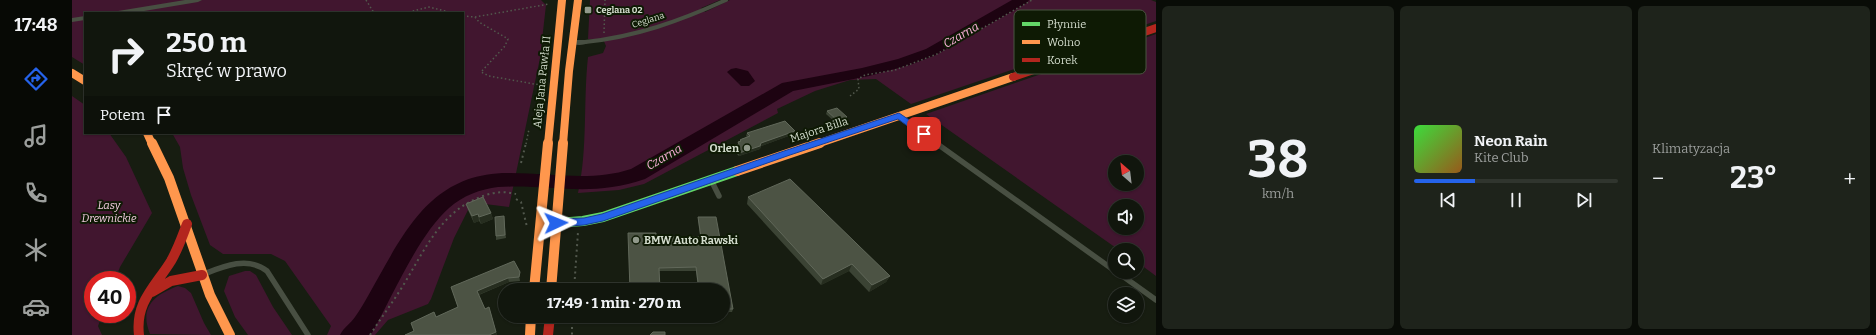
<!DOCTYPE html>
<html lang="pl">
<head>
<meta charset="utf-8">
<style>
	body { margin:0; font-family:Bitter,serif; background:#1e231b; color:#f1f3f6; height:100vh; display:flex; flex-direction:column; font-size:15px; white-space:nowrap }
	* { box-sizing:border-box; margin:0 }
	p { font-size:13px; color:#9c9f9d }
	.icon { flex:none; width:22px; height:22px; fill:none; stroke:currentColor; stroke-width:2; stroke-linecap:round; stroke-linejoin:round }
	.map { position:relative; flex:1; overflow:hidden }
	.drawer { display:flex; flex-direction:column; gap:6px; padding:6px; background:#090c07; width:720px }
	.drawer>* { flex:none }
	.banner { position:absolute; left:12px; top:12px; width:380px; height:122px; border-radius:0px; box-shadow:0 1px 3px #0004,0 0 0 1px #30352e; background:#11160d; color:#f1f3f6; overflow:hidden }
	.needle { width:26px; rotate:332deg }
	.fabs { position:absolute; left:1036px; top:155px; display:grid; gap:8px }
	.fabs a { display:grid; place-items:center; width:36px; height:36px; border-radius:50%; background:#11160d; box-shadow:0 1px 3px #0004,0 0 0 1px #30352e; font-size:20px }
	.speed { position:absolute; left:12px; top:271px; display:flex; gap:8px; font-size:20px; font-weight:700; text-align:center }
	.speed>* { display:grid; place-content:center; width:52px; height:52px; border-radius:50%; background:#11160d; box-shadow:0 1px 3px #0004,0 0 0 1px #30352e; line-height:1 }
	.speed .limit { border:6px solid #d22; background:#fff; color:#111 }
	.pin { position:absolute; display:grid; place-items:center; width:34px; height:34px; color:#fff; margin:-17px; border-radius:8px; box-shadow:0 2px 6px #0006 }
	.me { position:absolute; width:44px; margin:-22px; rotate:88deg; stroke-linejoin:round; filter:drop-shadow(0 0 3px #0008) }
	.turn { display:flex; align-items:center; gap:14px; height:84px; padding:0 16px; font-size:18px }
	.turn .icon { width:52px; height:52px; stroke-width:2.5 }
	.turn b { display:block; font-size:28px; line-height:34px }
	.then { display:flex; align-items:center; height:38px; padding:0 16px; background:#0003; gap:8px; font-size:15px }
	.big { font-size:30px; font-weight:700; line-height:1.1 }
	.drawer .card { flex:1; display:flex; flex-direction:column; justify-content:center; gap:6px; min-width:0; padding:0 14px; border-radius:6px; background:#1e231b }
	.drawer .dial { align-items:center; gap:0 }
	.dial b { font-size:52px; line-height:1 }
	.song { display:flex; align-items:center; gap:12px }
	.cover { width:48px; height:48px; border-radius:6px; background:linear-gradient(135deg,hsl(120 70% 55%),hsl(30 70% 35%)) }
	.played { height:4px; border-radius:2px; background:linear-gradient(90deg,#2563eb 30%,#30352e 30%) }
	.keys { display:flex; justify-content:space-around; direction:ltr }
	.heat { display:flex; justify-content:space-between; align-items:center; font-size:22px; direction:ltr }
	.drawer .tiles { flex:1; display:grid; gap:6px; grid-template-columns:repeat(3,1fr) }
	.trip { position:absolute; left:426px; top:283px; width:232px; height:40px; border-radius:20px; background:#11160d; box-shadow:0 1px 3px #0004,0 0 0 1px #30352e; font-weight:700; line-height:40px; text-align:center }
	main { display:flex; flex:1; min-height:0 }
	.menu { display:flex; flex-direction:column; width:72px; justify-content:space-around; align-items:center; background:#070905; color:#9c9f9d }
	.menu .icon { width:28px; height:28px }
	.menu .on { color:#2563eb }
	.menu b { font-size:18px; color:#f1f3f6 }
	.map>svg:first-child { display:block }
	.green { fill:#41162f; fill-rule:evenodd }
	.water { fill:#1d0311 }
	.lines { fill:none; stroke-linecap:round; stroke-linejoin:round }
	.river { fill:#1d0311; fill-rule:evenodd }
	.path-far1 { stroke:#52584d; stroke-width:1.5; stroke-dasharray:1.5 2.5; stroke-linecap:butt }
	.path { stroke:#52584d; stroke-width:2; stroke-dasharray:2 3.5; stroke-linecap:butt }
	.lane-far1 { stroke:#484f42; stroke-width:4 }
	.lane { stroke:#484f42; stroke-width:5.5 }
	.street { fill:#484f42; fill-rule:evenodd }
	.fast { stroke:#63d668; stroke-width:10 }
	.slow-far1 { stroke:#ff974d; stroke-width:8 }
	.slow { stroke:#ff974d; stroke-width:10 }
	.jam-far1 { stroke:#b3261e; stroke-width:8 }
	.jam { stroke:#b3261e; stroke-width:10 }
	.wall { fill:#3b4334 }
	.shaded-wall { fill:#262d1f }
	.building { fill:#4c5344; stroke:#61685a }
	.route { fill:#2563eb; stroke:#184099 }
	.poi-dot { fill:#91998b; stroke:#0e1a04; stroke-width:1.5 }
	.labels { text-anchor:middle; dominant-baseline:central; stroke-width:4; stroke-linejoin:round; paint-order:stroke }
	.far-poi-label { font-size:9px; font-weight:bold; fill:#d3dccd; stroke:#0e1a04; text-anchor:start }
	.far-street-label { font-size:9px; fill:#d3dccd; stroke:#0e1a04 }
	.street-label { font-size:11px; fill:#d3dccd; stroke:#0e1a04 }
	.poi-label { font-size:11px; font-weight:bold; fill:#d3dccd; stroke:#0e1a04; text-anchor:end }
	.park-label { font-size:11px; font-style:italic; fill:#f5cee2; stroke:#0e1a04 }
	.water-label { font-size:12px; font-style:italic; fill:#fcb1db; stroke:#0e1a04 }
	.key { fill:#0e1a04; stroke:#495440; stroke-width:1 }
	.key-label { font-size:11px; fill:#d3dccd }
</style>
</head>
<body>
<main>
<nav class="menu">
<b>17:48</b>
<svg class="icon on" aria-label="directions" viewBox="0 0 24 24"><path d="M12 3l9 9-9 9-9-9zM9 14v-3h6M13 9l2 2-2 2"/></svg>
<svg class="icon" aria-label="music" viewBox="0 0 24 24"><path d="M9 18V5l10-2v13"/><circle cx="6" cy="18" r="3"/><circle cx="16" cy="16" r="3"/></svg>
<svg class="icon" aria-label="phone" viewBox="0 0 24 24"><path d="M5 4h4l2 5-3 2q2 4 5 5l2-3 5 2v4C11 20 4 13 5 4z"/></svg>
<svg class="icon" aria-label="climate" viewBox="0 0 24 24"><path d="M12 3v18M4 7l16 10M4 17L20 7"/></svg>
<svg class="icon" aria-label="car" viewBox="0 0 24 24"><path d="M5 17H2v-5l4-1 3-4h7l3 4 3 1v5h-3M9 17h6M6 11h13"/><circle cx="7" cy="17" r="2"/><circle cx="17" cy="17" r="2"/></svg>
</nav>
<div class="map">
<svg width="1084" height="335" viewBox="0 0 1084 335">
	<rect width="100%" height="100%" fill="#171d11"/>
	<path class="green" d="M0,0H469L474,5L468,58L437,207L413,204L396,210L382,238L359,299L356,304L316,320L303,335H255L259,326L213,261L199,254H151L138,245L119,195L111,168L108,147L100,133H391V13H13V65L0,57Z
		M518,0H648L629,8L633,12L658,0H1079L1084,2V21L839,104L804,79L778,80L743,91L705,109L706,113L572,184L547,190L506,193C516,148 511,103 516,57L531,53L534,46L531,39H516Z
		M1084,34V276L1065,262V250H1047L854,114ZM1043,162H1065V184H1043ZM1043,206H1065V228H1043Z
		M0,96L13,105V133H37L54,157L80,213L48,267L43,280H21V314H31L26,326L30,335H0Z
		M173,271H178L184,275L201,307L220,335H176L163,317L152,291L157,276Z
		M106,286L113,288L119,293L132,323L139,335L78,334C67,307 82,295 106,286Z"/>
	<path class="water" d="M664,68L676,71L683,81L677,86H669L655,72L659,69Z"/>
	<g class="lines">
		<path class="river" d="M940,0H957L955,3L864,55L838,65L797,76L721,91L573,179C518,198 481,184 426,187C409,189 390,196 377,208C347,234 320,297 300,333L297,335H268C272,327 278,324 283,317C288,310 292,303 296,296C331,235 357,172 438,173C479,173 520,182 559,169L710,83L790,68L826,59L854,49Z"/>
		<path class="path-far1" d="M294,0L302,13
			M333,13L357,7L381,13
			M391,16L403,17L477,4
			M403,17L407,22L436,39L433,46L409,72L417,76L468,85
			M532,33L533,0
			M778,96L787,89L786,79L793,75L823,70L865,54L960,0
			M454,144L457,129"/>
		<path class="path" d="M449,163L454,143
			M444,199L449,202L455,227
			M502,290L506,232
			M500,316V335
			M298,335C309,318 321,302 332,284C353,249 370,210 411,196C422,192 433,191 444,194"/>
		<path class="lane-far1" d="M513,42C563,37 608,21 654,0
			M827,116L866,144"/>
		<path class="lane" d="M864,143L1043,271
			M639,180L647,196
			M1045,272L1084,300
			M132,274C152,266 176,256 195,271L236,335"/>
		<path class="street" d="M113,0H130L126,2L60,13H42L46,11Z
			M13,16V20L0,22V18Z
			M498,40H513L517,42C513,46 504,45 498,44Z"/>
		<path class="fast" d="M484,223L511,221L531,217L665,171"/>
		<path class="slow-far1" d="M0,73L13,81
			M75,133L80,144
			M476,144L490,0
			M491,144L497,71L506,0
			M745,144L941,77"/>
		<path class="slow" d="M80,143L97,178L138,295L158,335
			M665,171L748,143
			M462,290L476,143
			M479,290L491,143
			M458,335L459,316"/>
		<path class="jam-far1" d="M941,77L1084,28"/>
		<path class="jam" d="M80,292L99,281L130,275
			M67,335C63,302 83,287 99,261C106,249 110,237 115,224
			M476,335L478,316"/>
	</g>
	<path class="wall" d="M755,111L775,117L774,120L764,123L754,114Z
		M675,133L722,134L689,146L688,149L667,156L660,149L661,146L666,144V142H668V140L675,137L674,136Z
		M676,197L818,276L814,282L797,292L777,271L749,285L675,204Z
		M394,204L419,213L421,219L409,224L407,221L402,223L396,210Z
		M432,216L434,238L424,240V236Z
		M626,217L661,309L660,312H651V290H626L624,271H587L584,237H628L626,220Z
		M442,261L448,272V281L437,282L407,295L413,309L417,307L425,335H333L342,331L339,323L362,312L364,317L386,307L379,287Z"/>
	<path class="shaded-wall" d="M775,117L774,120L764,123L765,120Z
		M723,131L722,134L689,146V143Z
		M688,146V149L667,156V153Z
		M419,213L421,219L409,224L407,217Z
		M406,214L407,221L402,223L400,216Z
		M780,264L777,271L749,285L751,279Z
		M448,272V281L447,277Z
		M818,276L814,282L797,292L800,285Z
		M436,278L437,282L406,295L405,291Z
		M424,332L425,335H417Z"/>
	<path class="building" d="M765,108L775,117L765,120L755,111Z
		M713,121L723,131L689,143L688,146L667,153L661,146L667,144L666,142L669,141L668,140L670,139L678,136L675,133Z
		M718,179L818,276L800,285L780,264L751,279L676,197Z
		M411,197L419,213L407,217L406,214L400,216L394,204Z
		M432,216L433,235L424,236L423,217Z
		M626,217H644L661,309H651V290H627L624,267L587,268L588,290H558L556,233H584V237H629Z
		M442,261L448,272L447,277L436,278L405,291L413,309L417,307L424,332L417,335H333L342,331L339,323L362,312L364,317L386,307L379,287Z
		M581,332H593V335H578Z"/>
	<path class="route" d="M827,113L855,132V136H849L826,119L718,155L531,221L512,225L484,227L479,223L484,219L512,218L530,214L712,151Z"/>
	<g class="poi-dot">
		<rect x="512" y="6" width="8" height="8" rx="2"/>
		<circle cx="675" cy="148" r="4"/>
		<circle cx="564" cy="240" r="4"/>
	</g>
	<g class="labels">
		<g class="far-poi-label">
			<text x="524" y="10">Ceglana 02</text>
		</g>
		<g class="far-street-label">
			<text transform="translate(576 20) rotate(-18)">Ceglana</text>
		</g>
		<g class="street-label">
			<text transform="translate(470 82) rotate(-84)">Aleja Jana Pawła II</text>
			<text transform="translate(747 130) rotate(-18)">Majora Billa</text>
		</g>
		<g class="poi-label">
			<text x="667" y="148">Orlen</text>
			<text x="572" y="240" text-anchor="start">BMW Auto Rawski</text>
		</g>
		<g class="park-label">
			<text x="37" y="205">Lasy<tspan x="37" dy="13">Drewnickie</tspan></text>
		</g>
		<g class="water-label">
			<text transform="translate(889 35) rotate(-30)">Czarna</text>
			<text transform="translate(592 157) rotate(-30)">Czarna</text>
		</g>
	</g>
	<rect x="942" y="10" width="132" height="64" rx="6" class="key"/>
	<rect x="950" y="22" width="18" height="4" fill="#63d668"/>
	<rect x="950" y="40" width="18" height="4" fill="#ff974d"/>
	<rect x="950" y="58" width="18" height="4" fill="#b3261e"/>
	<g class="key-label">
		<text x="975" y="28">Płynnie</text>
		<text x="975" y="46">Wolno</text>
		<text x="975" y="64">Korek</text>
	</g>
</svg>
<div class="fabs">
<a><svg class="needle" viewBox="-14 -14 28 28"><path d="M0-13l5 13h-10z" fill="#e53935"/><path d="M0 13l5-13h-10z" fill="#9c9f9d"/></svg></a>
<a><svg class="icon" aria-label="sound" viewBox="0 0 24 24"><path d="M4 9h4l5-4v14l-5-4H4zM17 9q2 3 0 6"/></svg></a>
<a><svg class="icon" aria-label="search" viewBox="0 0 24 24"><circle cx="10" cy="10" r="6"/><path d="M15 15l6 6"/></svg></a>
<a><svg class="icon" aria-label="layers" viewBox="0 0 24 24"><path d="M12 4l9 5-9 5-9-5zM3 14l9 5 9-5"/></svg></a>
</div>
<div class="speed"><div class="limit">40</div></div>
<div class="pin" style="left:852px;top:134px;background:#d93025"><svg class="icon" aria-label="arrive" viewBox="0 0 24 24"><path d="M6 21V4h12l-3 4 3 4H6"/></svg></div>
<svg class="me" style="left:484px;top:223px" viewBox="-20 -20 40 40"><path d="M0-17L14 15 0 8-14 15z" fill="#2563eb" stroke="#fff" stroke-width="4"/></svg>
<div class="trip">17:49 · 1 min · 270 m</div>
<div class="banner">
<div class="turn"><svg class="icon" aria-label="right" viewBox="0 0 24 24"><path d="M7 20v-9h11M14 6l5 5-5 5"/></svg><div><b>250 m</b>Skręć w prawo</div></div>
<div class="then">Potem<svg class="icon" aria-label="arrive" viewBox="0 0 24 24"><path d="M6 21V4h12l-3 4 3 4H6"/></svg></div>
</div>
</div>
<section class="drawer">
<div class="tiles">
<div class="card dial"><b>38</b><p>km/h</p></div>
<div class="card">
<div class="song"><i class="cover"></i><div><b>Neon Rain</b><p>Kite Club</p></div></div>
<div class="played"></div>
<div class="keys"><svg class="icon" aria-label="previous" viewBox="0 0 24 24"><path d="M18 5L8 12l10 7zM5 5v14"/></svg><svg class="icon" aria-label="pause" viewBox="0 0 24 24"><path d="M8 5v14M16 5v14"/></svg><svg class="icon" aria-label="next" viewBox="0 0 24 24"><path d="M6 5l10 7-10 7zM19 5v14"/></svg></div>
</div>
<div class="card"><p>Klimatyzacja</p>
<div class="heat"><a>−</a><b class="big">23°</b><a>+</a></div>
</div>
</div>
</section>
</main>
</body>
</html>
